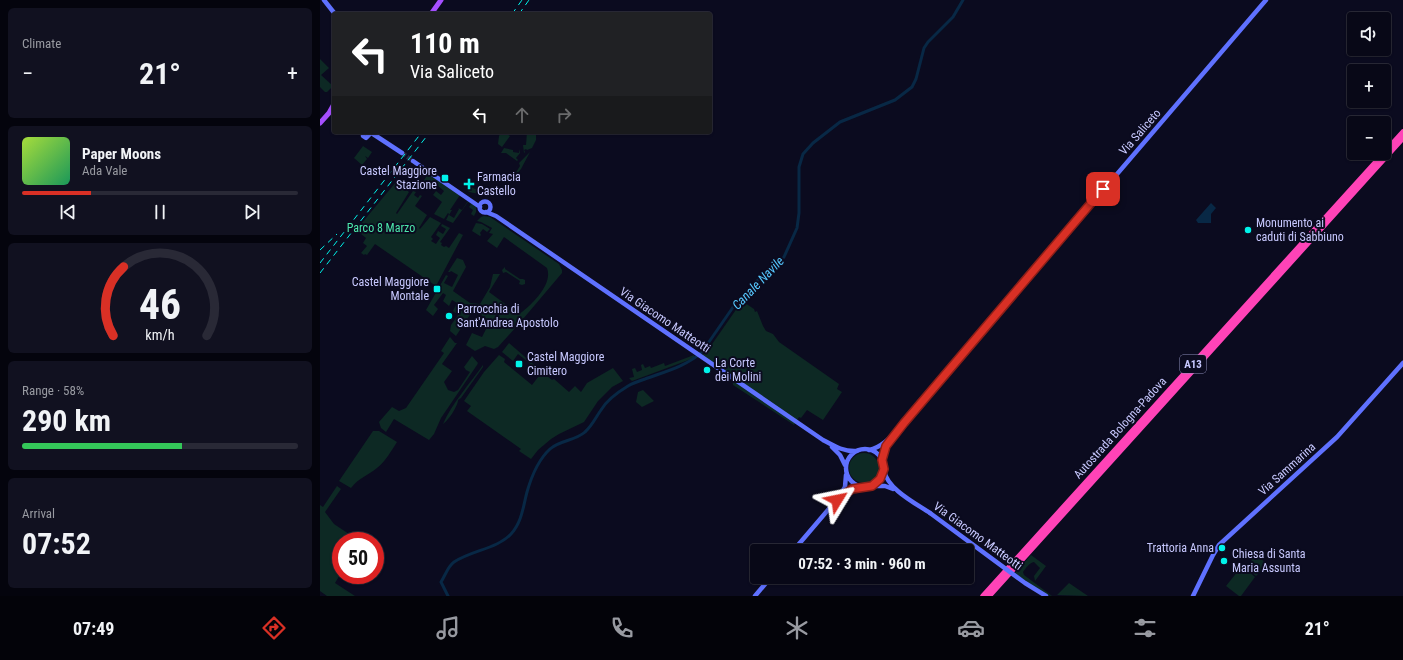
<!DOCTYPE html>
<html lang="en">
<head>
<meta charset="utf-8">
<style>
	body { margin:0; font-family:"Roboto Condensed",sans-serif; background:#111120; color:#f1f3f6; height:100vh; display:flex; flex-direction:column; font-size:15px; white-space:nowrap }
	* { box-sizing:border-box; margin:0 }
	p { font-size:13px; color:#989aa1 }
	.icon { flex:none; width:22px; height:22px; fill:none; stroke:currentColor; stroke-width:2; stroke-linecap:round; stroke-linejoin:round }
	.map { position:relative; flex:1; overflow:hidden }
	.details { display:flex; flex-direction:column; gap:8px; padding:8px; background:#04040d; width:320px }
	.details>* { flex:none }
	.banner { position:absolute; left:12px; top:12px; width:380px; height:122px; border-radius:4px; box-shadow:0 1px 3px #0004,0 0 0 1px #292936; background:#202124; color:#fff; overflow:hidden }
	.buttons { position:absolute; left:1027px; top:12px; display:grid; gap:8px }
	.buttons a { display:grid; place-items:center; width:44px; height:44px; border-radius:4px; background:#080817; box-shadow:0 1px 3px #0004,0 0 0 1px #292936; font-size:20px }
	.speed { position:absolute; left:12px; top:532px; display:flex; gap:8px; font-size:20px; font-weight:700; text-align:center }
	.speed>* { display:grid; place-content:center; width:52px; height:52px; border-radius:50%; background:#080817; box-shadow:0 1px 3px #0004,0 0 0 1px #292936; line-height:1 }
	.speed .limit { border:6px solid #d22; background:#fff; color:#111 }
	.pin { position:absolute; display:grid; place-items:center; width:34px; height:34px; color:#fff; margin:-17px; border-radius:8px; box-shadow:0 2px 6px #0006 }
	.me { position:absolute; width:44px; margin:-22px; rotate:55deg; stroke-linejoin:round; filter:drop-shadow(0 0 3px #0008) }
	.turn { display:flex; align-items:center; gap:14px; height:84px; padding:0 12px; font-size:18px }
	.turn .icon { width:52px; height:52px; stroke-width:2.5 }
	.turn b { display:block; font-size:28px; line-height:34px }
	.lanes { display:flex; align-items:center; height:38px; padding:0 12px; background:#0003; justify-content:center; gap:20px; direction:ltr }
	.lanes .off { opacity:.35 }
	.big { font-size:30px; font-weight:700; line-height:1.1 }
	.details .tile { flex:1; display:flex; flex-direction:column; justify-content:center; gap:6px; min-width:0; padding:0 14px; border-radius:6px; background:#111120 }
	.details .dial { align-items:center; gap:0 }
	.dial svg { height:104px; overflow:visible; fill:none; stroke:#292936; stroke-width:7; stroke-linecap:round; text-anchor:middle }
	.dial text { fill:#f1f3f6; stroke:none }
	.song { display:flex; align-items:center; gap:12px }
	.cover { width:48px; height:48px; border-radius:6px; background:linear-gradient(135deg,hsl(80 70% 55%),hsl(150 70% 35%)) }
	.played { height:4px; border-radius:2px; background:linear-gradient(90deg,#d93025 25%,#292936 25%) }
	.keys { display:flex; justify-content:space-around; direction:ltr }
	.heat { display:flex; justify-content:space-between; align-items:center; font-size:22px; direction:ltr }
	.charge { height:6px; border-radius:3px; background:linear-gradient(90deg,#34c759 58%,#292936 0) }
	.trip { position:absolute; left:430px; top:544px; width:224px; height:40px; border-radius:4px; background:#080817; box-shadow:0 1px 3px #0004,0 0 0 1px #292936; font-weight:700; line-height:40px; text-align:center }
	.tabs { display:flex; height:64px; justify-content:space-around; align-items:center; background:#030309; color:#989aa1 }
	.tabs .icon { width:28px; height:28px }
	.tabs .current { color:#d93025 }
	.tabs b { font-size:18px; color:#f1f3f6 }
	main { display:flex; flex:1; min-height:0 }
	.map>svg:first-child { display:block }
	.green { fill:#0d2924 }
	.water { fill:#082845 }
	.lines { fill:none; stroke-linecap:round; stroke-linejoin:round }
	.canal { stroke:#082845; stroke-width:3 }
	.secondary-tunnel { stroke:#272841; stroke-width:4.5; stroke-dasharray:4.5 2; stroke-linecap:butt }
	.secondary { stroke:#5f71ff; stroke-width:4.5 }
	.primary { stroke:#a54fff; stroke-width:5 }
	.highway { stroke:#ff43b7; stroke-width:5.5 }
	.rail { stroke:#00f3ea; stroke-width:1; stroke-dasharray:6 5; stroke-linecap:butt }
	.secondary-bridge { stroke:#5f71ff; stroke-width:4.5 }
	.route-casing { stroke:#8d1f18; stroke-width:10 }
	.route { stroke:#d93025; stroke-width:7 }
	.poi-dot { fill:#00f3ea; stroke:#0b0b1f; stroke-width:1.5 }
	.labels { text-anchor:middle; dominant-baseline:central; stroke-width:4; stroke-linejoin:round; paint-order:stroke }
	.shield { fill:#0b0b1f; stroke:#8f90bc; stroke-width:1 }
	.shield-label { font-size:11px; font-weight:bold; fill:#c8c9ff }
	.street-label { font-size:12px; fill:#c8c9ff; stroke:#0b0b1f }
	.poi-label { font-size:12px; fill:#c8c9ff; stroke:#0b0b1f; text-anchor:start }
	.park-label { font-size:12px; fill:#4ce7ab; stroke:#0b0b1f }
	.water-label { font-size:13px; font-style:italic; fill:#56c8ff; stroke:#0b0b1f }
</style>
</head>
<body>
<main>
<section class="details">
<div class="tile"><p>Climate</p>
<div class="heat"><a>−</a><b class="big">21°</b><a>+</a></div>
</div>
<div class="tile">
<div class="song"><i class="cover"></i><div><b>Paper Moons</b><p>Ada Vale</p></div></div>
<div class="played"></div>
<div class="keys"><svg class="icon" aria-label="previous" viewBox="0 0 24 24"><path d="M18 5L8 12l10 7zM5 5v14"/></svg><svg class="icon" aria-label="pause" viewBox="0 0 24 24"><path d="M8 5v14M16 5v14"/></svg><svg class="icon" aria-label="next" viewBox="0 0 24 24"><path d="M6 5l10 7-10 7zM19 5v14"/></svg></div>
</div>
<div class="tile dial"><svg viewBox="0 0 100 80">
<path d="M14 69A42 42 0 1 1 86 69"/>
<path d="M14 69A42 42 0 0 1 22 16" stroke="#d93025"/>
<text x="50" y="56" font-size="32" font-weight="700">46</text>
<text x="50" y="72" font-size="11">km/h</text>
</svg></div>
<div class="tile"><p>Range · 58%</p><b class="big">290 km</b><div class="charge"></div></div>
<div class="tile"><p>Arrival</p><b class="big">07:52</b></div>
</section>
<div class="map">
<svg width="1083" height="596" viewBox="0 0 1083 596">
	<rect width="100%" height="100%" fill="#0b0b1f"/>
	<path class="green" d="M0,59L9,68L1,75L13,86L7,92H5L0,87Z
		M181,132H184L190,136L182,147L178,144L179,136Z
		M207,132H216V140L212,148L207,150L206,149L204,150L205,152L204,153L203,145H206Z
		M43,146L52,152L48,158L45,156L47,159L42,165L34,158Z
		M184,148L193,150V152L199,153L200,149V153L196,158L198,160L197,161L186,153H181Z
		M210,152L201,169L190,182L200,166L199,163Z
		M108,174L140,195L130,210H132L129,215L134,218L139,209L138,208L142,210L148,201L156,206V212L154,216L151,214L153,210L149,207L151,204L148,202L133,223L126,220L129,214L128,213L124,219L114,214L122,202L113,195L116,191L121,195L124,191L117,185L115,188L114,186L116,183L114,182L108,190L101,185Z
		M76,182L89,192L76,213L77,214L93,191L96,192L94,195L98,198L100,195L102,196L95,206L107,215L99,228L100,229L110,217L121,223L111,237L113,239L111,241L116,244L120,238L116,235L118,231L123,234L126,229L121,226L122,224L130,228L120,242L122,243L121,245L124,247L126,246L129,248L139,233L143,235L116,286L55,244L47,255L45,254L44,255L41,253L47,246L43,243L46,238L36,230Z
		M149,186L155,189L161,188L165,189L167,193C159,194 152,194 146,190Z
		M164,216L170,217L239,264L242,270V273L203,319L197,324V326L178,347L174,349L165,346L155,351L146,345L152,333L162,337L167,327L164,325L167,319L153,310L136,336L130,331L131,325L138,315L133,311L137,303L132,300L129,306L123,301L126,295L123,293L114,305L118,309L113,316L106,310L126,275L128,276L124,283L132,287L138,275L131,271L130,272H128L137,258L143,260L146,267L133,291L150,303L160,304L170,287L173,274H180L169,292L188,306L193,312L198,314L202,312C213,303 233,284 227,268L184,237L177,248L167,241L173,234L169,233L172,228L161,222L157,221L161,217Z
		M156,223L162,224L170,229L167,232L163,229L160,233L161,235L160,236L152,231Z
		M185,267V269L200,279H203L205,280V284L202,285L199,284L200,281L186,272L183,273L182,270Z
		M422,301L434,309L435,312L437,311L443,326L446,331L453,334L459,342L519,384L517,389L522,392L503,420L487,410L481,418L479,417L474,425L413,385L412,378L381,356L388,350Z
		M130,337L135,343H137L122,364L132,371L124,382L128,390L134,392L138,390L150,372L146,370L144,367L152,356L158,363L157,365L121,418L114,434L109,440L74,419L66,432L61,428L59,422L72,407L79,411L86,408L124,353L121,351Z
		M189,343L219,369L217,371V369L198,354L193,361L182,352Z
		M179,355L185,359L184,362L212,385L222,372L232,380L234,379L249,392L255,386L261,392L267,383L293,368L303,381L292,387L278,401L264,422L239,434L231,439L218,450L211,459L199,451L201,449L147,411L151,406L144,401L164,372Z
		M374,355V358L312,381L309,378L314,377L312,369L315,368L317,372L322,370L321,365L323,364L325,368L330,366L331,368L344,363L345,366Z
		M163,365V367L141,398L138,400C138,406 128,421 123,424C131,405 150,383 163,365Z
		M323,390L334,401L322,407L316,402L318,392Z
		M53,431H59L77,442C71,451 66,461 57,468C47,476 40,477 31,488L19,481Z
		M529 468a15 15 0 1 1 30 0a15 15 0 1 1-30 0Z
		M17,486L21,489L5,512L14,524L29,534L42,535L39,541H21V573L15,583L35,596H7L0,591V505L3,507Z
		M711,555L726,566L715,581L714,576L720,568L714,562C709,563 706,568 703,572L704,575L732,596C723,596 703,579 695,573Z
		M936,555L946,563L941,569L931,560Z
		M931,561L942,570L936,576L926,568Z
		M922,566L935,577L921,596H919L906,586Z
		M749,583L768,596L737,595Z"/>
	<path class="water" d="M891,203L896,208L891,214V223H878L876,220Z"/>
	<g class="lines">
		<path class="canal" d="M128,596L121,582C125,576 128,566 134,562C152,550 177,549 191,534C202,522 203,507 207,492C211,478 219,459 230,449C240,440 255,441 265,432C272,426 276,417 281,410C287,400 298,392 308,386C313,383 319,381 325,379C344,372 367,366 382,352L418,300L439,279L452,269L464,257L477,228L479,213V167L483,154L493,143L520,122L575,100L592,87L596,79L604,48L608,42L633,17L643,0"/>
		<path class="secondary-tunnel" d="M82,153L93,161"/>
		<path class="secondary" d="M4,0L15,14
			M43,132V136L46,138L49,135V132
			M50,132L82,153
			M93,161L160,207
			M159.5 207a5.5 5.5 0 1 1 11 0a5.5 5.5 0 1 1-11 0Z
			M166,212L176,216L503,440C514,446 524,452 537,451
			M512,447L520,455L525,465
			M526 468a19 19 0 1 1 38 0a19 19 0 1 1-38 0Z
			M549,450C564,447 574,433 584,423L946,0
			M562,460L566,446L571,440
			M564,470C567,489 595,503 610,513
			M553,486H565L573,489
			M521,497L532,489L540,487
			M473,551L519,497L525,487L526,475
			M435,596L451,577
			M873,596L893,555L899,545L1017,437L1083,363"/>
		<path class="primary" d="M111,14L121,0
			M0,123L9,113L14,104"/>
		<path class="highway" d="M663,596L1083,132
			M669,596L1083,138"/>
		<path class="rail" d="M192,14L202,0
			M199,14L209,0
			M0,250L17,234
			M0,263L102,132
			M0,273L110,132"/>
		<path class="secondary-bridge" d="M610,513L705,583L726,596"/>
	</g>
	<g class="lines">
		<defs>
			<path id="route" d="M517,500L532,489L552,486L560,479L564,469L562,460L566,446L584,423L783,189"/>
		</defs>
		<use href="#route" class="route-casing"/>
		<use href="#route" class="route"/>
	</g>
	<g class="poi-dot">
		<rect x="121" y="174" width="8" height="8" rx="2"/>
		<path d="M147 178h4v4h4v4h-4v4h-4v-4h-4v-4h4z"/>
		<circle cx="928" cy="230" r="4"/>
		<rect x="113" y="285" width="8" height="8" rx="2"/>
		<circle cx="129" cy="316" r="4"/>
		<rect x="195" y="360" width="8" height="8" rx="2"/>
		<circle cx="387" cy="370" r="4"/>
		<circle cx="902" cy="548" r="4"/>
		<circle cx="904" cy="561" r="4"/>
	</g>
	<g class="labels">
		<rect class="shield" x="860" y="355" width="26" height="18" rx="3"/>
		<g class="shield-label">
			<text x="873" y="364">A13</text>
		</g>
		<g class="street-label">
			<text transform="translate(820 132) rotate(-49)">Via Saliceto</text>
			<text transform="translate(345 320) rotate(34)">Via Giacomo Matteotti</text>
			<text transform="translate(800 428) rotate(-48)">Autostrada Bologna-Padova</text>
			<text transform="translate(967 469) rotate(-42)">Via Sammarina</text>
			<text transform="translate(658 536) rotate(36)">Via Giacomo Matteotti</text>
		</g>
		<g class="poi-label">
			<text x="117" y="171" text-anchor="end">Castel Maggiore<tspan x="117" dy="14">Stazione</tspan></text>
			<text x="157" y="177">Farmacia<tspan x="157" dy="14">Castello</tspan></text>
			<text x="936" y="223">Monumento ai<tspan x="936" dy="14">caduti di Sabbiuno</tspan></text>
			<text x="109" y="282" text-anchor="end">Castel Maggiore<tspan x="109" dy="14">Montale</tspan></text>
			<text x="137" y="309">Parrocchia di<tspan x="137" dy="14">Sant'Andrea Apostolo</tspan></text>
			<text x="207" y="357">Castel Maggiore<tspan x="207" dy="14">Cimitero</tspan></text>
			<text x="395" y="363">La Corte<tspan x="395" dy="14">dei Molini</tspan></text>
			<text x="894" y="548" text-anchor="end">Trattoria Anna</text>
			<text x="912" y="554">Chiesa di Santa<tspan x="912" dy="14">Maria Assunta</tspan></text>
		</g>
		<g class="park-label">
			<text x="61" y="228">Parco 8 Marzo</text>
		</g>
		<g class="water-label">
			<text transform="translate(438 283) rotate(-46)">Canale Navile</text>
		</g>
	</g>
</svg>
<div class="buttons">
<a><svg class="icon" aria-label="sound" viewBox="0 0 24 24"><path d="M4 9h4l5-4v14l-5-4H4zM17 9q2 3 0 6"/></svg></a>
<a>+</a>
<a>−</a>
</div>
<div class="speed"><div class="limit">50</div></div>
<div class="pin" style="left:783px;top:189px;background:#d93025"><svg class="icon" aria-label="arrive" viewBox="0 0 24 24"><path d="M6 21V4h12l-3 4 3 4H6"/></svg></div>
<svg class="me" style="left:517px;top:500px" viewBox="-20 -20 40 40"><path d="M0-17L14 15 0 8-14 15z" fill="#d93025" stroke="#fff" stroke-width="4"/></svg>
<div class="trip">07:52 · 3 min · 960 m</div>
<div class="banner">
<div class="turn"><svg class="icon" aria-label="left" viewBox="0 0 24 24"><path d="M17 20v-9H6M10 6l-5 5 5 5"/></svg><div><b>110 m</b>Via Saliceto</div></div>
<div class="lanes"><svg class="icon" aria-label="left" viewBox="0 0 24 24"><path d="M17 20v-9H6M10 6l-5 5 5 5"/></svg><svg class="icon off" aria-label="ahead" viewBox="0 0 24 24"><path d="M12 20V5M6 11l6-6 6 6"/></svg><svg class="icon off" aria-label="right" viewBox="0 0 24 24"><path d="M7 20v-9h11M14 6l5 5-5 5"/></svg></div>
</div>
</div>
</main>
<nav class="tabs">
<b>07:49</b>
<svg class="icon current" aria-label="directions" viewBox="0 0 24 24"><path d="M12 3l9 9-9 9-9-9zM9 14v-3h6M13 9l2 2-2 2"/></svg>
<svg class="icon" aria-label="music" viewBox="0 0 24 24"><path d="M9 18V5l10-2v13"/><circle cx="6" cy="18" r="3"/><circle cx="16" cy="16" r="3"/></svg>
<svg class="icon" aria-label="phone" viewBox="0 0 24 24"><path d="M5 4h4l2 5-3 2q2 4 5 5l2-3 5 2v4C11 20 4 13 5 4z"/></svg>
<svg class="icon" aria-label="climate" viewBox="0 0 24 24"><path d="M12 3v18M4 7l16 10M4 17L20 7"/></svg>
<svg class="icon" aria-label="car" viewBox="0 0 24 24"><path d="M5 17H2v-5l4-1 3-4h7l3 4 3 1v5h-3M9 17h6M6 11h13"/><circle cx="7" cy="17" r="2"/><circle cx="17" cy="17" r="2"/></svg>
<svg class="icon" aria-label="filters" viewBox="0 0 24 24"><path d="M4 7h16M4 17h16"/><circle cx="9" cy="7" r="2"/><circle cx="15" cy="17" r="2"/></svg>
<b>21°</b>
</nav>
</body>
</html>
